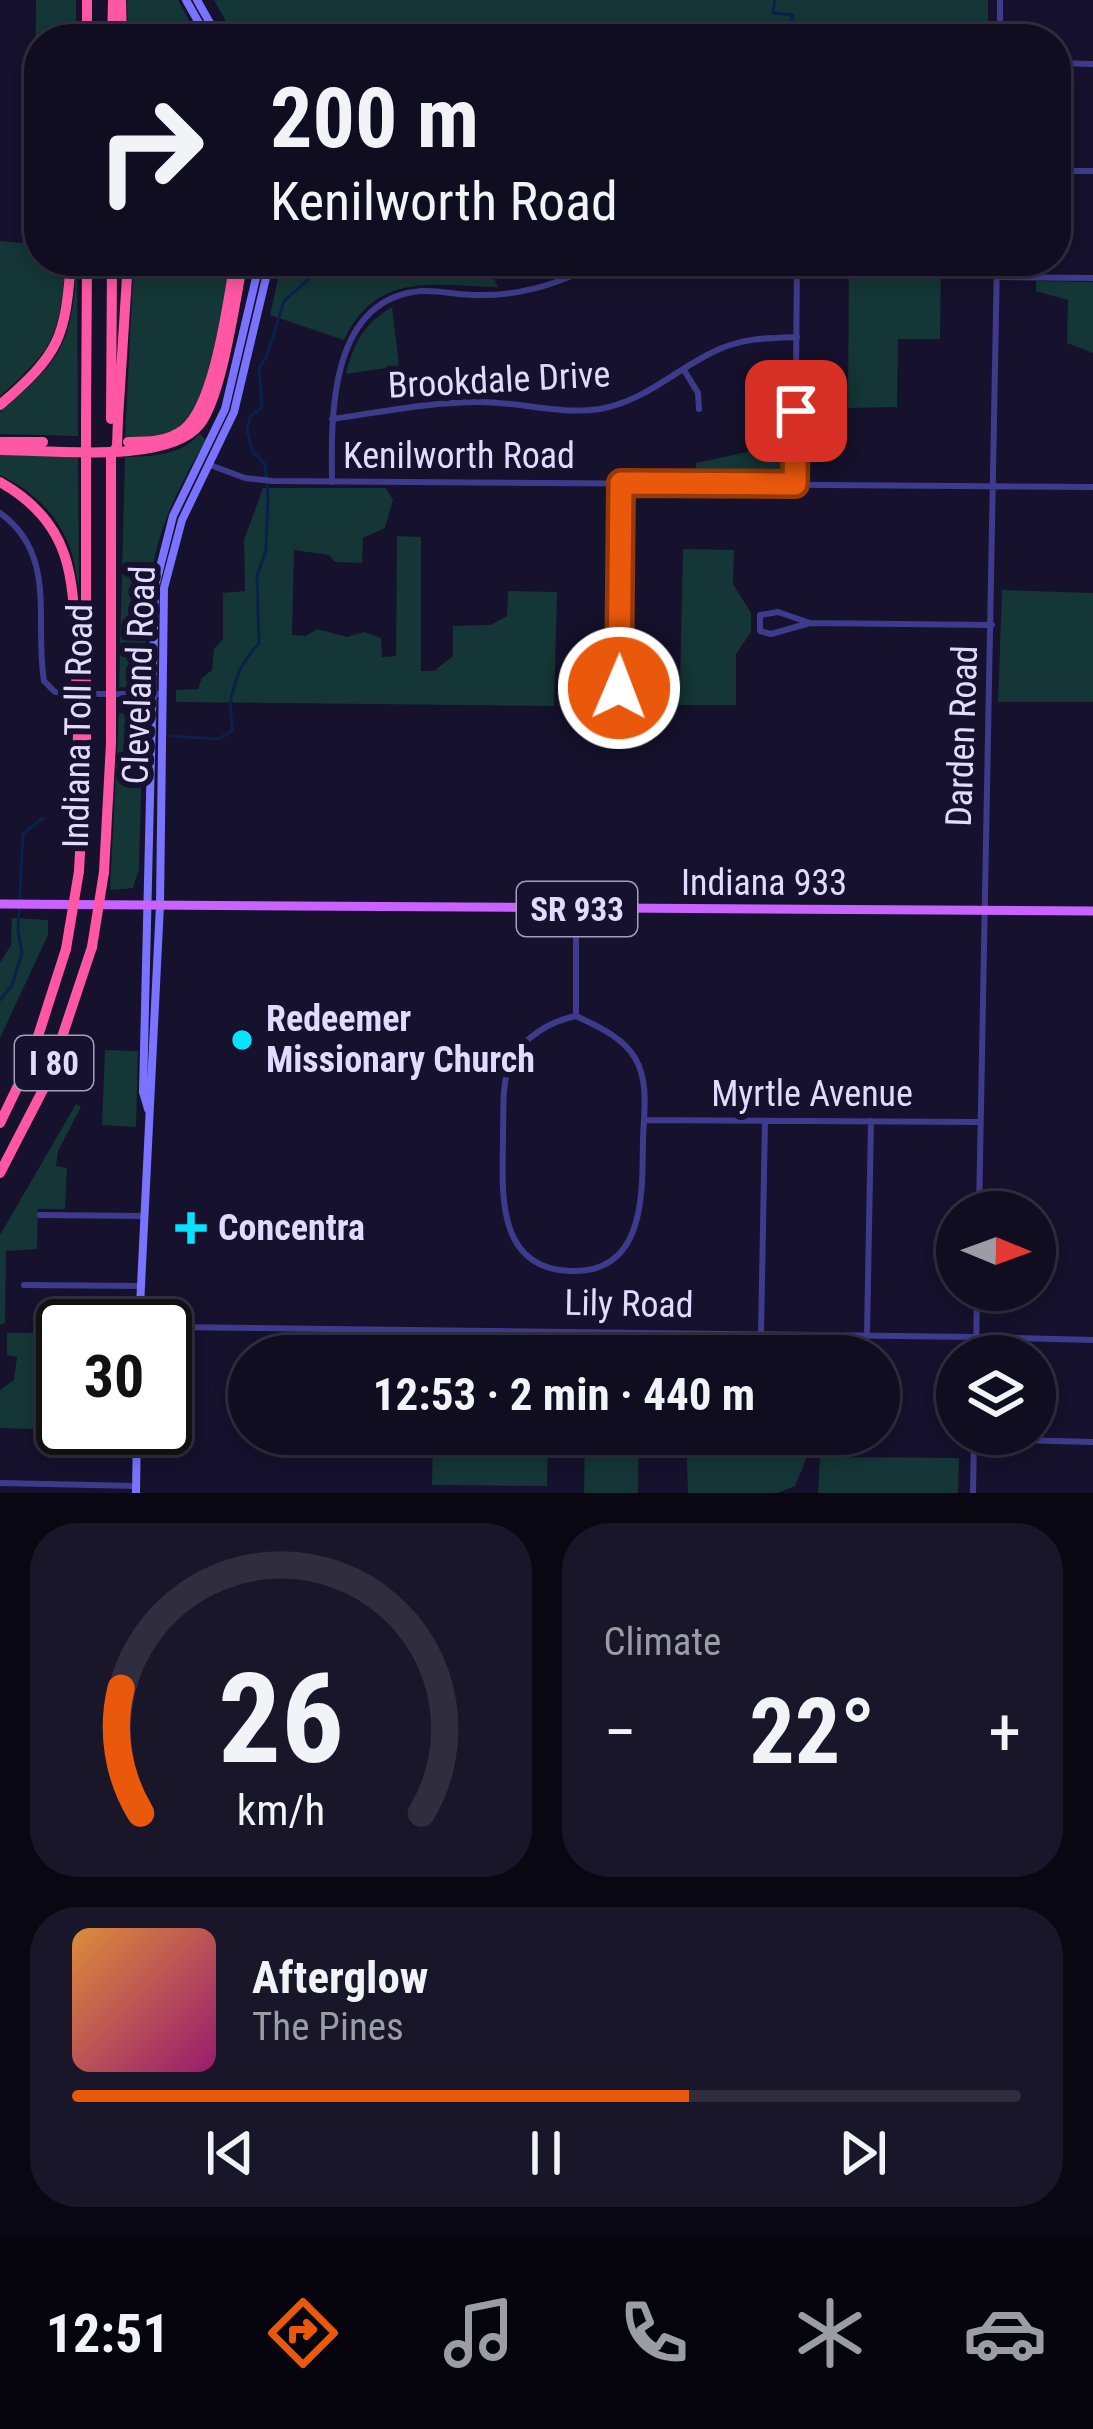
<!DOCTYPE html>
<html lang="en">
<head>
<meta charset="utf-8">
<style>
	body { margin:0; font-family:"Roboto Condensed",sans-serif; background:#19162a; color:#f1f3f6; height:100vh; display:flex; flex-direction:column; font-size:45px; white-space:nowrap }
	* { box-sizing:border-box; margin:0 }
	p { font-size:39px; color:#9c9ca5 }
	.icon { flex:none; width:66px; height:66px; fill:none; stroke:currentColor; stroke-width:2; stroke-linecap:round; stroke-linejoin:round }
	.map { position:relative; height:1493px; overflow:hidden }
	.sheet { display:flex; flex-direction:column; gap:30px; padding:30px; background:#090712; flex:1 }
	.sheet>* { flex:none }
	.banner { position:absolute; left:24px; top:24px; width:1047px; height:252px; border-radius:48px; box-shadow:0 6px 18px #0003,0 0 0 3px #302d3f; background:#100d21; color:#f1f3f6; overflow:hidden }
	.needle { width:78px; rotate:91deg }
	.buttons { position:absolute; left:936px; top:1191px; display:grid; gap:24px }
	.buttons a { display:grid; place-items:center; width:120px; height:120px; border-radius:50%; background:#100d21; box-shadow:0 6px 18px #0003,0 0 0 3px #302d3f; font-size:60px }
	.speed { position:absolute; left:36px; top:1299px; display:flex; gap:24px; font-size:60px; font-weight:700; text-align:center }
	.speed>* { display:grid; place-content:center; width:156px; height:156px; border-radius:50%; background:#100d21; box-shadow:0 6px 18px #0003,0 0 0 3px #302d3f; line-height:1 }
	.speed .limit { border:6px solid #111; border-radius:18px; background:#fff; color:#111 }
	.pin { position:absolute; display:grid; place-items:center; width:102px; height:102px; color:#fff; margin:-51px; border-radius:24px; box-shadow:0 6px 18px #0006 }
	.me { position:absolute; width:132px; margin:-66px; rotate:1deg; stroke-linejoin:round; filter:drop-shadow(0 0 9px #0008) }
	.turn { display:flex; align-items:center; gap:42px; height:252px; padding:0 48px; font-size:54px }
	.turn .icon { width:156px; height:156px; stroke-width:2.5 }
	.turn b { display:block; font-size:84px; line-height:102px }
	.big { font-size:90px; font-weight:700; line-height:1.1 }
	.sheet .card { flex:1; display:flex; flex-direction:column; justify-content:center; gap:18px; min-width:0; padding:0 42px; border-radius:48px; background:#19162a }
	.sheet .dial { align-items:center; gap:0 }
	.dial svg { height:312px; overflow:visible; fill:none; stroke:#302d3f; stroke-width:7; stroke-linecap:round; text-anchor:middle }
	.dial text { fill:#f1f3f6; stroke:none }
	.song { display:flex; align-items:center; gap:36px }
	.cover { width:144px; height:144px; border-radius:18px; background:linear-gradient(135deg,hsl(30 70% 55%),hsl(320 70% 35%)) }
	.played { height:12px; border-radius:6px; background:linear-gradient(90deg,#ea580c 65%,#302d3f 65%) }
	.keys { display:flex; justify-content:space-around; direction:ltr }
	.heat { display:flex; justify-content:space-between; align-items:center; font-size:66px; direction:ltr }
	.sheet .tiles { flex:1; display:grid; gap:30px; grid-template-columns:1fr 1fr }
	.card:last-child { grid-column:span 2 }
	.trip { position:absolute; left:228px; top:1335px; width:672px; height:120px; border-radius:60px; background:#100d21; box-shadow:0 6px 18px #0003,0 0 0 3px #302d3f; font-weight:700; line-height:120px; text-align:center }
	.tab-bar { display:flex; height:192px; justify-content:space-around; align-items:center; background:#06050d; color:#9c9ca5 }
	.tab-bar .icon { width:84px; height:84px }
	.tab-bar .selected { color:#ea580c }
	.tab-bar b { font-size:54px; color:#f1f3f6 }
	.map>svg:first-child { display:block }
	.green { fill:#143636 }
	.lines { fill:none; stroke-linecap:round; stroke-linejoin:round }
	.stream { stroke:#0a214c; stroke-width:3 }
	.minor { stroke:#3f3b8c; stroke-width:6 }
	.tertiary { stroke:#3f3b8c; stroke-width:6 }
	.secondary { stroke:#7973ff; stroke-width:8 }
	.primary { stroke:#c863ff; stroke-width:9 }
	.motorway { stroke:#ff57a4; stroke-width:10 }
	.motorway-bridge { stroke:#ff57a4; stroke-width:10 }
	.route-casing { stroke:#983908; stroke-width:30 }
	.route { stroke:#ea580c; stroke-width:21 }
	.poi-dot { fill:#08e2ff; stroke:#16112c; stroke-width:4.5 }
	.labels { text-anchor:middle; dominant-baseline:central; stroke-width:12; stroke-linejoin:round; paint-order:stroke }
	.shield { fill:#16112c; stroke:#a49fc0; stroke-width:3 }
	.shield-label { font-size:33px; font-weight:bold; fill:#e1dcff }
	.street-label { font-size:36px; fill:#e1dcff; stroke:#16112c }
	.poi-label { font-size:36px; font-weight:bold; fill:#e1dcff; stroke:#16112c; text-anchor:start }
</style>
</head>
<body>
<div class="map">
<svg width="1093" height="1493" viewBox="0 0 1093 1493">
	<rect width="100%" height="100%" fill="#16112c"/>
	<path class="green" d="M36,0H76V39H39V261H66C59,334 57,347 0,396V241L34,244Z
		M127,0H178L199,39H128Z
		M214,0H988V39H236Z
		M77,261L78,436L0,434V412C63,359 72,344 77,261Z
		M134,261H230C225,298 210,403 181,425C165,438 144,436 125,437Z
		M282,261H486L498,287C434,286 377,270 344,340L270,315Z
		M849,261H941L940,339H898L897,407L848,408Z
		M1036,281L1093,282V353L1067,343L1068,300L1036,291Z
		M392,307L399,366L346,374C354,342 363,325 392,307Z
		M772,384L792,385L790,472L785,479L695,477L696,463L747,452L770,433Z
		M200,434L206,440C150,535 147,571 145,679L138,688L119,687L125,457C154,456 179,456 200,434Z
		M0,454L78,455L79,588C76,577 75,562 71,551C60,516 32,490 0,475Z
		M263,488H386L393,500L385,528L363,538L362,563L335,562L329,555L294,550L292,635L306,636L317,629L347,637L364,632L381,638L382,657L396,656L397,536L421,537V671H434L453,656V626L490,625L507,616L508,591L557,592L554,706L176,702V690L198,689L202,678L212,670L214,649L223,639V593L245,591L244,540Z
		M683,549L734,550L733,584L751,613V632L736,654V705H623L622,689H680Z
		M1002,590L1093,593V702H998Z
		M119,713L143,716L139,869L133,888L110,890Z
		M12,918L48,920V935L0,1038V963L11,945Z
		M105,1050L138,1051L136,1127L102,1125Z
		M76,1104L81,1107L58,1151L56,1166L67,1168L65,1209H38L37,1249L6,1251L5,1323L0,1325V1235Z
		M7,1333H63V1428H125V1432L0,1428V1390L14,1380L17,1357L7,1355Z
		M433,1434H548L547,1486L432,1485Z
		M585,1434H639L638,1493H584Z
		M686,1434H811V1447L795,1486L777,1493H688Z
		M820,1457L959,1458L958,1493H818Z"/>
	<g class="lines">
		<path class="stream" d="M775,0L773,13L793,15L791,23L808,39
			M170,736L218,739L232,731C233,721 229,709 231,699C236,677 242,660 259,644L257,575L266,551L268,495L265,464L253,452L247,431L250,417L262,407L259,369L267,355L284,301L329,261
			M136,750L144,745
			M0,1000L12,985L22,953L18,930L23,834L43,818"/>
		<path class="minor" d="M1056,63L1093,64
			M1056,171H1093
			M997,277L1093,278
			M684,370L698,393L699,409
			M332,419C381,412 430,402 480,402C520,402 560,415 600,409C645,401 675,370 715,351C742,338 768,338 797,337
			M332,482C331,415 329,299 421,291C439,290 458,295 477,295C521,296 563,283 601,261
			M795,484L797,261
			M810,623L771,634L760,631V615L778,612L810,623L992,625
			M619,689L621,483
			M576,909V1016
			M576,1016C597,1026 623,1037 635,1058C649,1081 644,1112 643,1139C642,1191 647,1274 570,1271C493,1268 503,1187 503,1134C504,1111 501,1083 511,1062C523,1037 551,1021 576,1016Z
			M644,1120L980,1122
			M40,1215L143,1216
			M24,1285L140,1286
			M761,1333L765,1121
			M867,1334L871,1121
			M977,1337L1093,1340
			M974,1439L1093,1442
			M0,1483L136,1486"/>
		<path class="tertiary" d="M1000,39V0
			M210,465L245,478L273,481L1093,487
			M0,513C58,555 34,620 44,681L55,692L75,694
			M89,694H161
			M979,1212L997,261
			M165,1327L976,1337
			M976,1356L977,1290
			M973,1493L974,1434"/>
		<path class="secondary" d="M186,0L208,39
			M197,0L219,39
			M148,1109L143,1092L155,587L173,516L225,409L260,261
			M139,1326L160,905L164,588L182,520L234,412L270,261
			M136,1493L137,1428"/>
		<path class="primary" d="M0,904L1093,911"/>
		<path class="motorway" d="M121,0L122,39
			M87,39V0
			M112,39L113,0
			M0,405C60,353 65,339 71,261
			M86,419L87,261
			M111,419L112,261
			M118,419L128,261
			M0,442H43
			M128,442C147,442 167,442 183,430C215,406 228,301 235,261
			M0,450C49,450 169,465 200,424C222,396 235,300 243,261
			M111,456V671
			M86,474V671
			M0,482C80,527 73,590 76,671
			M78,745L79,790
			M79,871L86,743
			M104,872L111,743
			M0,1123L30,1061L66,949
			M0,1173L47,1082L92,947"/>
		<path class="motorway-bridge" d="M111,456L117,446L118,419
			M86,474V419
			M76,671L78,745
			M86,743V671
			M111,743V671
			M92,947L104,872
			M66,949L79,871"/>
	</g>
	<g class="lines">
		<defs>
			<path id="route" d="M619,688L621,483L795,484L796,411"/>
		</defs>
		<use href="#route" class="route-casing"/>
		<use href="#route" class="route"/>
	</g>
	<g class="poi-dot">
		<circle cx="242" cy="1040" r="12"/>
		<path d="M185 1210h12v12h12v12h-12v12h-12v-12h-12v-12h12z"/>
	</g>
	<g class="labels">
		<g class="shield">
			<rect x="517" y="882" width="120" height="54" rx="9"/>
			<rect x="15" y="1036" width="78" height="54" rx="9"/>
		</g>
		<g class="shield-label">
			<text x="577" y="909">SR 933</text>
			<text x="54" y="1063">I 80</text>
		</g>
		<g class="street-label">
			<text transform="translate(499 380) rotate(-3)">Brookdale Drive</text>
			<text x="459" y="456">Kenilworth Road</text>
			<text transform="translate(139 675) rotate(-88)">Cleveland Road</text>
			<text transform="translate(78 726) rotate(-89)">Indiana Toll Road</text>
			<text transform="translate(962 736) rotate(-88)">Darden Road</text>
			<text x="764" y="883">Indiana 933</text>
			<text x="812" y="1094">Myrtle Avenue</text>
			<text transform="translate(629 1304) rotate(1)">Lily Road</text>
		</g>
		<g class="poi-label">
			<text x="266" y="1019">Redeemer<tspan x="266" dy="41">Missionary Church</tspan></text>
			<text x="218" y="1228">Concentra</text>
		</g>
	</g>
</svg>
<div class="buttons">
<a><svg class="needle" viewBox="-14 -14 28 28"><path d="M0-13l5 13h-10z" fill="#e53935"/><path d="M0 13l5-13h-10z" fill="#9c9ca5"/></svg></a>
<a><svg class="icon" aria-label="layers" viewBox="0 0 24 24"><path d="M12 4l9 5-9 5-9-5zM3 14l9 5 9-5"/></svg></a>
</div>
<div class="speed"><div class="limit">30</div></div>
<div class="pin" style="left:796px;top:411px;background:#d93025"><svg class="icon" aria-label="arrive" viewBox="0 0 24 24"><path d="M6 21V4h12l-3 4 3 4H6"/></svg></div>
<svg class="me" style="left:619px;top:688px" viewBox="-20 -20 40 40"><circle r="17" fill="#ea580c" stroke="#fff" stroke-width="3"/><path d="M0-11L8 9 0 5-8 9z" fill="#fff"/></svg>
<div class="trip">12:53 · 2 min · 440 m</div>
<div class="banner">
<div class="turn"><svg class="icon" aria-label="right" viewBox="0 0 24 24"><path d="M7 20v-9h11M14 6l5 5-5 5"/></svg><div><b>200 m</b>Kenilworth Road</div></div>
</div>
</div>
<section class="sheet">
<div class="tiles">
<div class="card dial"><svg viewBox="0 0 100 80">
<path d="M14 69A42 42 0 1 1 86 69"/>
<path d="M14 69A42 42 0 0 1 9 37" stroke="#ea580c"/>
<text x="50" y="56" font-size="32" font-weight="700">26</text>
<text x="50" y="72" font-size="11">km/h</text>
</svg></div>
<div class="card"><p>Climate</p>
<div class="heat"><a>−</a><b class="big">22°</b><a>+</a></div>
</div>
<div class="card">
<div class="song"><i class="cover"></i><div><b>Afterglow</b><p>The Pines</p></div></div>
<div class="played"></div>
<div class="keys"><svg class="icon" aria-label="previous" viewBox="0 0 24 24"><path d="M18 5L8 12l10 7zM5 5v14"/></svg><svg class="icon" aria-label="pause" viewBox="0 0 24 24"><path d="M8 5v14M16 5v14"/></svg><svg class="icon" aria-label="next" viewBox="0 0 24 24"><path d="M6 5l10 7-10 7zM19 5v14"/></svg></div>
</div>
</div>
</section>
<nav class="tab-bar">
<b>12:51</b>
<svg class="icon selected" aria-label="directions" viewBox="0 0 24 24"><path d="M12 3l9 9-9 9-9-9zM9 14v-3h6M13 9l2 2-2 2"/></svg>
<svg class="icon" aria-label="music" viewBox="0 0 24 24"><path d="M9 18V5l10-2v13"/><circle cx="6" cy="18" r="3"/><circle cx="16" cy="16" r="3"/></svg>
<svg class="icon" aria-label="phone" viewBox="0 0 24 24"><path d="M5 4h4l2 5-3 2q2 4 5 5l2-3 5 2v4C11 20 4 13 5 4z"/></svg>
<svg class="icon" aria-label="climate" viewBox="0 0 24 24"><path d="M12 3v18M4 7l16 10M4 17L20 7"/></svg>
<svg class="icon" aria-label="car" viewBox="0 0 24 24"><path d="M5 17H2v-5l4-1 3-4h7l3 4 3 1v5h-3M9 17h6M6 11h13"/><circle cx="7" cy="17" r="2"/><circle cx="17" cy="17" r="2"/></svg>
</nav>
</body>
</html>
